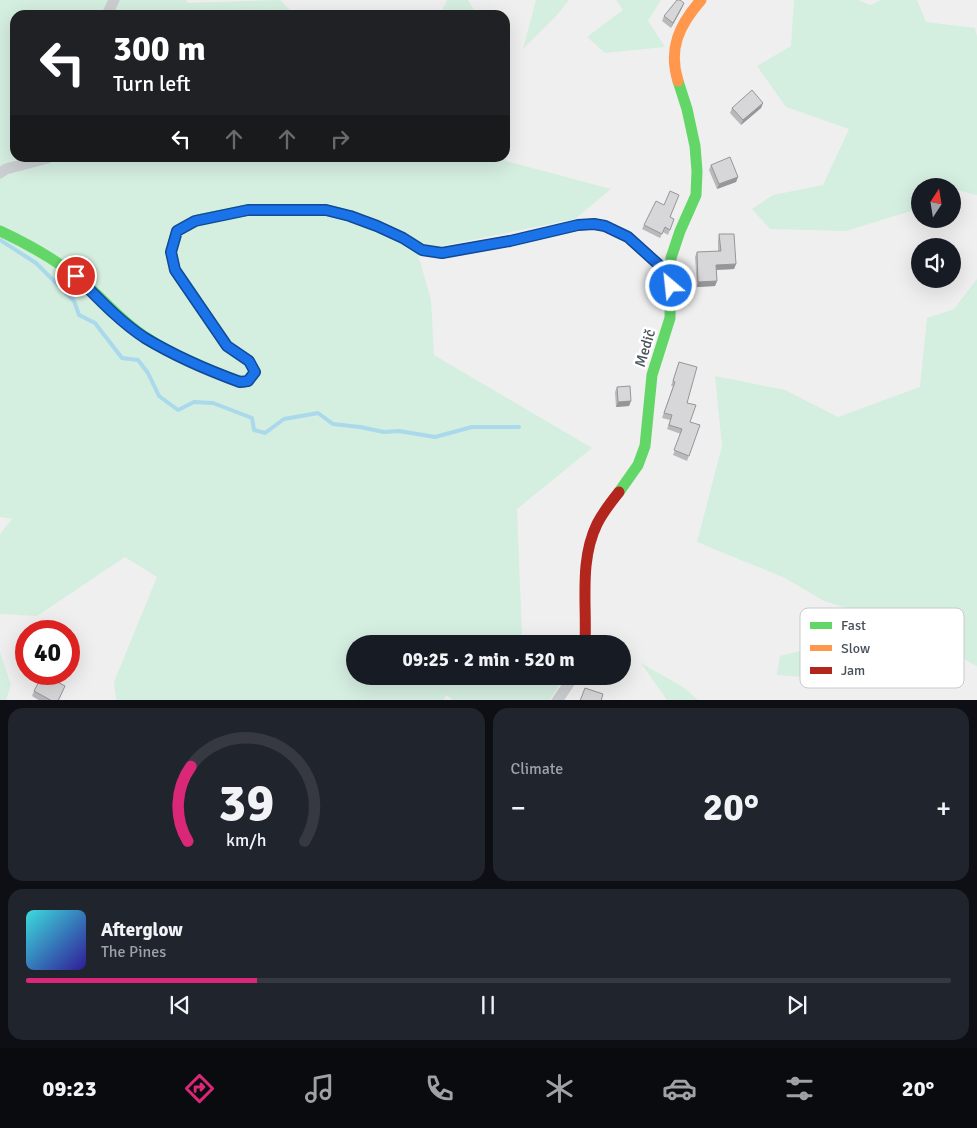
<!DOCTYPE html>
<html lang="en">
<head>
<meta charset="utf-8">
<style>
	body { margin:0; font-family:Signika,sans-serif; background:#20242c; color:#f1f3f6; height:100vh; display:flex; flex-direction:column; font-size:19px; white-space:nowrap }
	* { box-sizing:border-box; margin:0 }
	p { font-size:16px; color:#9ea1a6 }
	.icon { flex:none; width:28px; height:28px; fill:none; stroke:currentColor; stroke-width:2; stroke-linecap:round; stroke-linejoin:round }
	.map { position:relative; height:700px; overflow:hidden }
	.drawer { display:flex; flex-direction:column; gap:8px; padding:8px; background:#0d0f14; flex:1 }
	.drawer>* { flex:none }
	.guide { position:absolute; left:10px; top:10px; width:500px; height:152px; border-radius:15px; box-shadow:0 5px 20px #0002; background:#202124; color:#fff; overflow:hidden }
	.needle { width:32px; rotate:12deg }
	.fabs { position:absolute; left:911px; top:178px; display:grid; gap:10px }
	.fabs a { display:grid; place-items:center; width:50px; height:50px; border-radius:50%; background:#171b24; box-shadow:0 5px 20px #0002; font-size:25px }
	.speed { position:absolute; left:15px; top:620px; display:flex; gap:10px; font-size:25px; font-weight:700; text-align:center }
	.speed>* { display:grid; place-content:center; width:65px; height:65px; border-radius:50%; background:#171b24; box-shadow:0 5px 20px #0002; line-height:1 }
	.speed .limit { border:8px solid #d22; background:#fff; color:#111 }
	.pin { position:absolute; display:grid; place-items:center; width:42px; height:42px; color:#fff; margin:-21px; border:2px solid #fff; border-radius:50%; box-shadow:0 1px 5px #0007 }
	.me { position:absolute; width:55px; margin:-28px; rotate:332deg; stroke-linejoin:round; filter:drop-shadow(0 0 4px #0008) }
	.turn { display:flex; align-items:center; gap:18px; height:105px; padding:0 20px; font-size:22px }
	.turn .icon { width:65px; height:65px; stroke-width:2.5 }
	.turn b { display:block; font-size:35px; line-height:42px }
	.lanes { display:flex; align-items:center; height:48px; padding:0 20px; background:#0003; justify-content:center; gap:25px; direction:ltr }
	.lanes .off { opacity:.35 }
	.big { font-size:38px; font-weight:700; line-height:1.1 }
	.drawer .tile { flex:1; display:flex; flex-direction:column; justify-content:center; gap:8px; min-width:0; padding:0 18px; border-radius:15px; background:#20242c }
	.drawer .dial { align-items:center; gap:0 }
	.dial svg { height:130px; overflow:visible; fill:none; stroke:#363941; stroke-width:7; stroke-linecap:round; text-anchor:middle }
	.dial text { fill:#f1f3f6; stroke:none }
	.song { display:flex; align-items:center; gap:15px }
	.cover { width:60px; height:60px; border-radius:8px; background:linear-gradient(135deg,hsl(180 70% 55%),hsl(250 70% 35%)) }
	.played { height:5px; border-radius:2px; background:linear-gradient(90deg,#db2777 25%,#363941 25%) }
	.keys { display:flex; justify-content:space-around; direction:ltr }
	.heat { display:flex; justify-content:space-between; align-items:center; font-size:28px; direction:ltr }
	.drawer .tiles { flex:1; display:grid; gap:8px; grid-template-columns:1fr 1fr }
	.tile:last-child { grid-column:span 2 }
	.trip { position:absolute; left:346px; top:635px; width:285px; height:50px; border-radius:25px; background:#171b24; box-shadow:0 5px 20px #0002; font-weight:700; line-height:50px; text-align:center }
	.menu { display:flex; height:80px; justify-content:space-around; align-items:center; background:#090b0e; color:#9ea1a6 }
	.menu .icon { width:35px; height:35px }
	.menu .current { color:#db2777 }
	.menu b { font-size:22px; color:#f1f3f6 }
	.map>svg:first-child { display:block }
	.green { fill:#d4eee0 }
	.lines { fill:none; stroke-linecap:round; stroke-linejoin:round }
	.stream { stroke:#aad9ec; stroke-width:4 }
	.street { stroke:#cbced0; stroke-width:11 }
	.fast { stroke:#63d668; stroke-width:11 }
	.slow { stroke:#ff974d; stroke-width:11 }
	.jam { stroke:#b3261e; stroke-width:11 }
	.wall { fill:#b9b9bb }
	.shaded-wall { fill:#969698 }
	.building { fill:#d7d7d9; stroke:#969698 }
	.route-casing { stroke:#114b97; stroke-width:12 }
	.route { stroke:#1a73e8; stroke-width:9 }
	.labels { text-anchor:middle; dominant-baseline:central; stroke-width:5; stroke-linejoin:round; paint-order:stroke }
	.street-label { font-size:15px; fill:#47505b; stroke:#fff }
	.key { fill:#fff; stroke:#c8cace; stroke-width:1 }
	.key-label { font-size:14px; fill:#47505b }
</style>
</head>
<body>
<div class="map">
<svg width="977" height="701" viewBox="0 0 977 701">
	<rect width="100%" height="100%" fill="#f0efef"/>
	<path class="green" d="M0,0H186L188,3L280,0L295,15H15V158H504L506,161L611,189L575,219L417,251L431,300L434,355L592,448L517,509L522,636L527,644H355V676H564L550,700H453L446,695L443,701L116,700L114,682L157,577L125,557L37,616L0,614V534L12,519L0,517Z
		M447,0H468L477,15H440Z
		M536,0H569L556,16L523,49Z
		M616,0H661L648,21L665,47L605,53L587,37L623,10Z
		M794,0H858L870,5L881,0H917L926,22L975,28L977,37V195L953,189L952,186H920V206L911,211L846,231L770,229L752,209L773,195L823,185L849,129L786,107L757,66L791,46Z
		M977,279V666L912,632L889,658H851L816,678L777,675L780,656L824,645L872,646L892,622L824,601L785,578L697,542L722,446L715,376L785,390L838,417L920,387L927,318L954,309Z
		M0,652L11,685L6,700H0Z
		M641,663L683,687L698,700H667Z"/>
	<g class="lines">
		<path class="stream" d="M0,240L36,263L74,301L79,315L95,323L122,358L138,360L148,373L159,396L178,410L194,402L213,403L252,418L254,430L265,433L284,419L318,413L333,424L360,427L384,432L399,431L435,437L472,427H519"/>
		<path class="street" d="M107,15L114,0
			M0,173L6,169L48,158
			M557,701L574,676"/>
		<path class="fast" d="M198,220L248,210H326L350,216L377,226L403,238L422,250L442,253L510,241L578,225L594,224L605,226L628,237L669,274
			M0,231C30,245 59,261 84,283C104,300 121,321 144,336C173,356 207,369 240,382H243
			M619,492L638,465L645,446L652,375L670,318L671,258L680,231L696,195L697,171L695,146L687,109L678,81"/>
		<path class="slow" d="M678,81C668,49 679,25 701,0
			M198,220L177,231L171,252L175,270L227,346L249,361L255,372L248,381L243,382"/>
		<path class="jam" d="M585,644C587,604 579,561 597,524C603,512 611,502 619,492"/>
	</g>
	<path class="wall" d="M684,3L682,8L671,28L662,21L664,16Z
		M763,103L761,108L741,125L730,113L732,108Z
		M711,165L738,177L736,182L717,189L709,170Z
		M670,218L674,219L668,235L663,232L660,238L642,229L644,225Z
		M719,234L736,264L734,269L716,270L717,281L715,286L697,287L695,257L697,252L718,251V240Z
		M679,362L690,422L700,425L687,461L673,455L681,434L667,429L670,420L662,418L673,386H671Z
		M617,387L631,401L629,406L616,407L615,392Z
		M65,686L58,701H40L32,696L34,691Z"/>
	<path class="shaded-wall" d="M684,3L682,8L671,28L673,23Z
		M763,103L761,108L741,125L743,120Z
		M738,177L736,182L717,189L719,184Z
		M736,264L734,269L714,270L716,265Z
		M717,281L715,286L697,287L698,282Z
		M631,401L629,406L616,407L618,402Z"/>
	<path class="building" d="M677,0H680L684,3L673,23L664,16Z
		M752,90L763,103L743,120L732,108Z
		M730,157L738,177L719,184L711,165Z
		M670,191L679,195L670,217L674,219L670,230L665,227L662,234L644,225L656,201L664,205Z
		M719,234H734L736,264L716,265L717,281L698,282L697,252L721,251Z
		M679,362L697,367L687,403L696,405L690,422L700,425L689,456L674,450L682,429L669,425L672,415L664,413L675,382L673,381Z
		M630,386L631,401L618,402L617,387Z
		M43,674L65,686L58,701H52L34,691Z
		M585,688L603,694L601,701H580Z"/>
	<g class="lines">
		<defs>
			<path id="route" d="M76,276C97,297 119,321 145,338C175,356 207,370 240,382L248,381L255,372L249,361L227,346L175,270L171,252L177,231L195,221L248,210H326L350,216L377,226L403,238L422,250L442,253L510,241L578,225L594,224L605,226L628,237L669,274L671,286"/>
		</defs>
		<use href="#route" class="route-casing"/>
		<use href="#route" class="route"/>
	</g>
	<g class="labels">
		<g class="street-label">
			<text transform="translate(645 348) rotate(-73)">Medič</text>
		</g>
	</g>
	<rect x="800" y="608" width="164" height="80" rx="8" class="key"/>
	<rect x="810" y="622" width="22" height="7" fill="#63d668"/>
	<rect x="810" y="645" width="22" height="6" fill="#ff974d"/>
	<rect x="810" y="667" width="22" height="7" fill="#b3261e"/>
	<g class="key-label">
		<text x="841" y="630">Fast</text>
		<text x="841" y="653">Slow</text>
		<text x="841" y="675">Jam</text>
	</g>
</svg>
<div class="fabs">
<a><svg class="needle" viewBox="-14 -14 28 28"><path d="M0-13l5 13h-10z" fill="#e53935"/><path d="M0 13l5-13h-10z" fill="#9ea1a6"/></svg></a>
<a><svg class="icon" aria-label="sound" viewBox="0 0 24 24"><path d="M4 9h4l5-4v14l-5-4H4zM17 9q2 3 0 6"/></svg></a>
</div>
<div class="speed"><div class="limit">40</div></div>
<div class="pin" style="left:76px;top:276px;background:#d93025"><svg class="icon" aria-label="arrive" viewBox="0 0 24 24"><path d="M6 21V4h12l-3 4 3 4H6"/></svg></div>
<svg class="me" style="left:671px;top:286px" viewBox="-20 -20 40 40"><circle r="17" fill="#1a73e8" stroke="#fff" stroke-width="3"/><path d="M0-11L8 9 0 5-8 9z" fill="#fff"/></svg>
<div class="trip">09:25 · 2 min · 520 m</div>
<div class="guide">
<div class="turn"><svg class="icon" aria-label="left" viewBox="0 0 24 24"><path d="M17 20v-9H6M10 6l-5 5 5 5"/></svg><div><b>300 m</b>Turn left</div></div>
<div class="lanes"><svg class="icon" aria-label="left" viewBox="0 0 24 24"><path d="M17 20v-9H6M10 6l-5 5 5 5"/></svg><svg class="icon off" aria-label="ahead" viewBox="0 0 24 24"><path d="M12 20V5M6 11l6-6 6 6"/></svg><svg class="icon off" aria-label="ahead" viewBox="0 0 24 24"><path d="M12 20V5M6 11l6-6 6 6"/></svg><svg class="icon off" aria-label="right" viewBox="0 0 24 24"><path d="M7 20v-9h11M14 6l5 5-5 5"/></svg></div>
</div>
</div>
<section class="drawer">
<div class="tiles">
<div class="tile dial"><svg viewBox="0 0 100 80">
<path d="M14 69A42 42 0 1 1 86 69"/>
<path d="M14 69A42 42 0 0 1 16 23" stroke="#db2777"/>
<text x="50" y="56" font-size="32" font-weight="700">39</text>
<text x="50" y="72" font-size="11">km/h</text>
</svg></div>
<div class="tile"><p>Climate</p>
<div class="heat"><a>−</a><b class="big">20°</b><a>+</a></div>
</div>
<div class="tile">
<div class="song"><i class="cover"></i><div><b>Afterglow</b><p>The Pines</p></div></div>
<div class="played"></div>
<div class="keys"><svg class="icon" aria-label="previous" viewBox="0 0 24 24"><path d="M18 5L8 12l10 7zM5 5v14"/></svg><svg class="icon" aria-label="pause" viewBox="0 0 24 24"><path d="M8 5v14M16 5v14"/></svg><svg class="icon" aria-label="next" viewBox="0 0 24 24"><path d="M6 5l10 7-10 7zM19 5v14"/></svg></div>
</div>
</div>
</section>
<nav class="menu">
<b>09:23</b>
<svg class="icon current" aria-label="directions" viewBox="0 0 24 24"><path d="M12 3l9 9-9 9-9-9zM9 14v-3h6M13 9l2 2-2 2"/></svg>
<svg class="icon" aria-label="music" viewBox="0 0 24 24"><path d="M9 18V5l10-2v13"/><circle cx="6" cy="18" r="3"/><circle cx="16" cy="16" r="3"/></svg>
<svg class="icon" aria-label="phone" viewBox="0 0 24 24"><path d="M5 4h4l2 5-3 2q2 4 5 5l2-3 5 2v4C11 20 4 13 5 4z"/></svg>
<svg class="icon" aria-label="climate" viewBox="0 0 24 24"><path d="M12 3v18M4 7l16 10M4 17L20 7"/></svg>
<svg class="icon" aria-label="car" viewBox="0 0 24 24"><path d="M5 17H2v-5l4-1 3-4h7l3 4 3 1v5h-3M9 17h6M6 11h13"/><circle cx="7" cy="17" r="2"/><circle cx="17" cy="17" r="2"/></svg>
<svg class="icon" aria-label="filters" viewBox="0 0 24 24"><path d="M4 7h16M4 17h16"/><circle cx="9" cy="7" r="2"/><circle cx="15" cy="17" r="2"/></svg>
<b>20°</b>
</nav>
</body>
</html>
